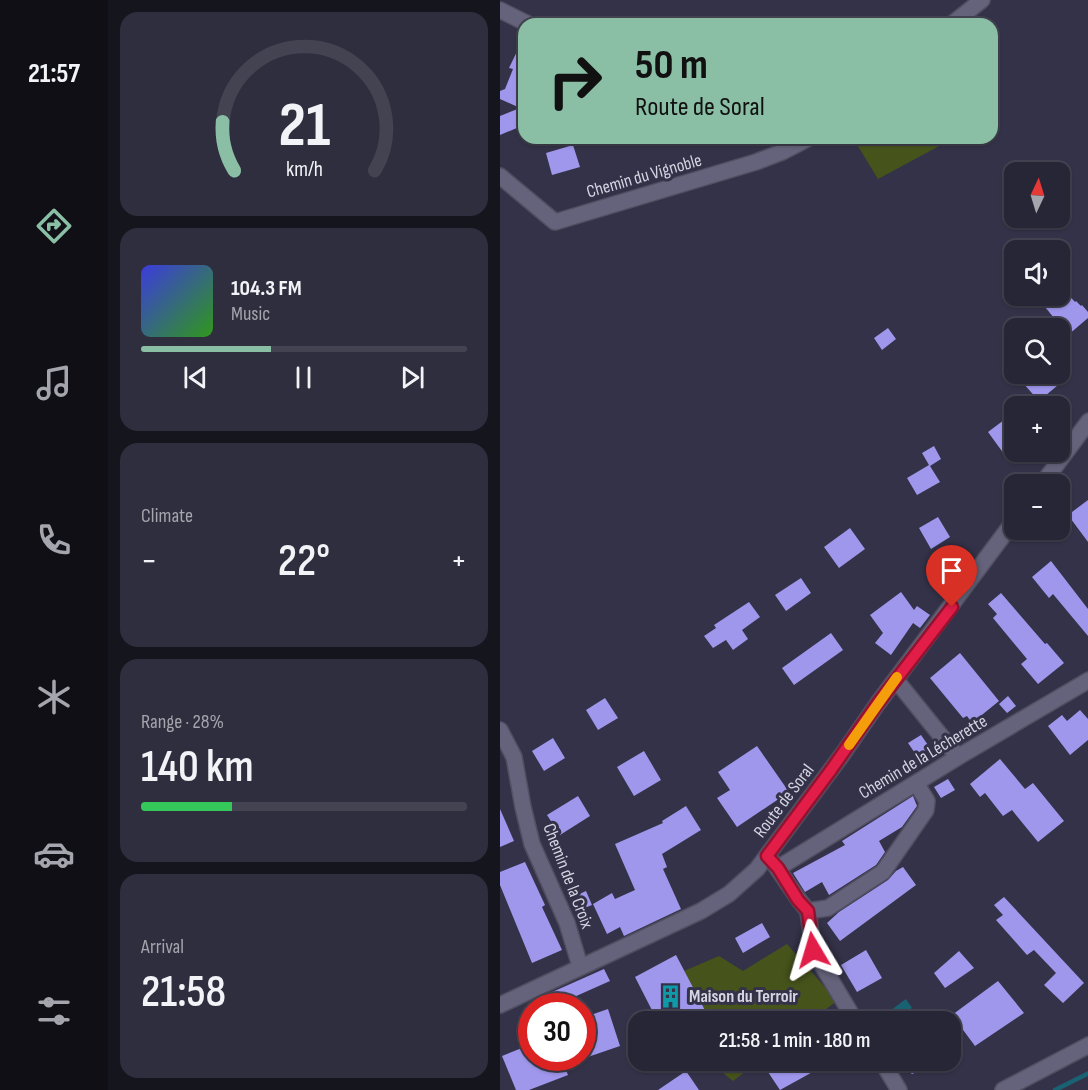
<!DOCTYPE html>
<html lang="en">
<head>
<meta charset="utf-8">
<style>
	body { margin:0; font-family:"Sofia Sans Condensed",sans-serif; background:#2f2e3e; color:#f1f3f6; height:100vh; display:flex; flex-direction:column; font-size:22px; white-space:nowrap }
	* { box-sizing:border-box; margin:0 }
	p { font-size:20px; color:#a4a5ad }
	.icon { flex:none; width:33px; height:33px; fill:none; stroke:currentColor; stroke-width:2; stroke-linecap:round; stroke-linejoin:round }
	.map { position:relative; flex:1; overflow:hidden }
	.side { display:flex; flex-direction:column; gap:12px; padding:12px; background:#15151e; width:392px }
	.side>* { flex:none }
	.hud { position:absolute; left:18px; top:18px; width:480px; height:126px; border-radius:18px; box-shadow:0 2px 4px #0004,0 0 0 2px #434351; background:#8abfa5; color:#111; overflow:hidden }
	.needle { width:39px; rotate:4deg }
	.buttons { position:absolute; left:504px; top:162px; display:grid; gap:12px }
	.buttons a { display:grid; place-items:center; width:66px; height:66px; border-radius:12px; background:#272636; box-shadow:0 2px 4px #0004,0 0 0 2px #434351; font-size:30px }
	.speed { position:absolute; left:18px; top:993px; display:flex; gap:12px; font-size:30px; font-weight:700; text-align:center }
	.speed>* { display:grid; place-content:center; width:78px; height:78px; border-radius:50%; background:#272636; box-shadow:0 2px 4px #0004,0 0 0 2px #434351; line-height:1 }
	.speed .limit { border:9px solid #d22; background:#fff; color:#111 }
	.pin { position:absolute; display:grid; place-items:center; width:51px; height:51px; color:#fff; margin:-62px -26px; border-radius:50% 50% 50% 0; rotate:-45deg; box-shadow:0 0 6px #0007 }
	.pin .icon { rotate:45deg }
	.me { position:absolute; width:66px; margin:-33px; rotate:353deg; stroke-linejoin:round; filter:drop-shadow(0 0 4px #0008) }
	.turn { display:flex; align-items:center; gap:21px; height:126px; padding:0 18px; font-size:27px }
	.turn .icon { width:78px; height:78px; stroke-width:2.5 }
	.turn b { display:block; font-size:42px; line-height:51px }
	.big { font-size:45px; font-weight:600; line-height:1.1 }
	.side .tile { flex:1; display:flex; flex-direction:column; justify-content:center; gap:9px; min-width:0; padding:0 21px; border-radius:18px; background:#2f2e3e }
	.side .dial { align-items:center; gap:0 }
	.dial svg { height:156px; overflow:visible; fill:none; stroke:#434351; stroke-width:7; stroke-linecap:round; text-anchor:middle }
	.dial text { fill:#f1f3f6; stroke:none }
	.song { display:flex; align-items:center; gap:18px }
	.cover { width:72px; height:72px; border-radius:9px; background:linear-gradient(135deg,hsl(240 70% 55%),hsl(110 70% 35%)) }
	.played { height:6px; border-radius:3px; background:linear-gradient(90deg,#8abfa5 40%,#434351 40%) }
	.keys { display:flex; justify-content:space-around; direction:ltr }
	.heat { display:flex; justify-content:space-between; align-items:center; font-size:33px; direction:ltr }
	.charge { height:9px; border-radius:4px; background:linear-gradient(90deg,#34c759 28%,#434351 0) }
	.trip { position:absolute; left:128px; top:1011px; width:333px; height:60px; border-radius:18px; background:#272636; box-shadow:0 2px 4px #0004,0 0 0 2px #434351; font-weight:600; line-height:60px; text-align:center }
	main { display:flex; flex:1; min-height:0 }
	.tabs { display:flex; flex-direction:column; width:108px; justify-content:space-around; align-items:center; background:#100f16; color:#a4a5ad }
	.tabs .icon { width:42px; height:42px }
	.tabs .active { color:#8abfa5 }
	.tabs b { font-size:27px; color:#f1f3f6 }
	.map>svg:first-child { display:block }
	.green { fill:#46541b }
	.water { fill:#196272 }
	.lines { fill:none; stroke-linecap:round; stroke-linejoin:round }
	.stream { stroke:#196272; stroke-width:4.5 }
	.building { fill:#9f97ec }
	.minor-casing { stroke:#504e60; stroke-width:18 }
	.minor { stroke:#64637b; stroke-width:15 }
	.route-casing { stroke:#92132f; stroke-width:15 }
	.route { stroke:#e11d48; stroke-width:10 }
	.slow { stroke:#f59e0b; stroke-width:10 }
	.labels { text-anchor:middle; dominant-baseline:central; stroke-width:6; stroke-linejoin:round; paint-order:stroke }
	.street-label { font-size:18px; fill:#d4d4e2; stroke:#343248 }
	.poi-label { font-size:18px; font-weight:bold; fill:#d4d4e2; stroke:#343248; text-anchor:start }
</style>
</head>
<body>
<main>
<nav class="tabs">
<b>21:57</b>
<svg class="icon active" aria-label="directions" viewBox="0 0 24 24"><path d="M12 3l9 9-9 9-9-9zM9 14v-3h6M13 9l2 2-2 2"/></svg>
<svg class="icon" aria-label="music" viewBox="0 0 24 24"><path d="M9 18V5l10-2v13"/><circle cx="6" cy="18" r="3"/><circle cx="16" cy="16" r="3"/></svg>
<svg class="icon" aria-label="phone" viewBox="0 0 24 24"><path d="M5 4h4l2 5-3 2q2 4 5 5l2-3 5 2v4C11 20 4 13 5 4z"/></svg>
<svg class="icon" aria-label="climate" viewBox="0 0 24 24"><path d="M12 3v18M4 7l16 10M4 17L20 7"/></svg>
<svg class="icon" aria-label="car" viewBox="0 0 24 24"><path d="M5 17H2v-5l4-1 3-4h7l3 4 3 1v5h-3M9 17h6M6 11h13"/><circle cx="7" cy="17" r="2"/><circle cx="17" cy="17" r="2"/></svg>
<svg class="icon" aria-label="filters" viewBox="0 0 24 24"><path d="M4 7h16M4 17h16"/><circle cx="9" cy="7" r="2"/><circle cx="15" cy="17" r="2"/></svg>
</nav>
<section class="side">
<div class="tile dial"><svg viewBox="0 0 100 80">
<path d="M14 69A42 42 0 1 1 86 69"/>
<path d="M14 69A42 42 0 0 1 8 44" stroke="#8abfa5"/>
<text x="50" y="56" font-size="32" font-weight="700">21</text>
<text x="50" y="72" font-size="11">km/h</text>
</svg></div>
<div class="tile">
<div class="song"><i class="cover"></i><div><b>104.3 FM</b><p>Music</p></div></div>
<div class="played"></div>
<div class="keys"><svg class="icon" aria-label="previous" viewBox="0 0 24 24"><path d="M18 5L8 12l10 7zM5 5v14"/></svg><svg class="icon" aria-label="pause" viewBox="0 0 24 24"><path d="M8 5v14M16 5v14"/></svg><svg class="icon" aria-label="next" viewBox="0 0 24 24"><path d="M6 5l10 7-10 7zM19 5v14"/></svg></div>
</div>
<div class="tile"><p>Climate</p>
<div class="heat"><a>−</a><b class="big">22°</b><a>+</a></div>
</div>
<div class="tile"><p>Range · 28%</p><b class="big">140 km</b><div class="charge"></div></div>
<div class="tile"><p>Arrival</p><b class="big">21:58</b></div>
</section>
<div class="map">
<svg width="589" height="1090" viewBox="0 0 589 1090">
	<rect width="100%" height="100%" fill="#343248"/>
	<path class="green" d="M353,138H454L378,179Z
		M287,944L337,1001L310,1021H198L208,1016L184,971L219,956L243,971Z
		M208,1061H259L233,1081Z"/>
	<path class="water" d="M406,999L412,1008L392,1021L387,1013Z"/>
	<g class="lines">
		<path class="stream" d="M555,1090L589,1073"/>
	</g>
	<path class="building" d="M24,37V125L0,135V116L20,108L0,99V91L5,89L13,69L9,68Z
		M73,145L80,167L52,175L46,153Z
		M565,291L575,302L576,301L581,306L582,305L588,312V318L568,335L545,307Z
		M388,328L396,339L382,350L374,338Z
		M515,374H558L564,380L539,401Z
		M508,417L514,426V447L504,454L488,432Z
		M434,446L441,459L430,466L440,482L417,495L407,478L429,465L422,453Z
		M588,500V542L568,515Z
		M438,517L450,537L431,549L419,528Z
		M350,528L365,549L339,568L324,547Z
		M551,561L588,609V636L553,594L549,598L532,577Z
		M301,578L311,593L286,611L275,595Z
		M401,592L414,610L417,606L430,615L420,628L413,623L391,655L375,643L383,633L370,615Z
		M501,593L545,644L547,643L564,663L538,684L521,664L527,659L493,618L497,614L488,604Z
		M249,602L260,617L242,630L248,639L233,650L226,640L213,648L204,636L216,628L214,625Z
		M331,633L343,650L294,685L282,668Z
		M460,653L499,701L472,723L467,716L463,718L430,678Z
		M508,696L516,706L507,713L499,704Z
		M105,698L118,718L98,730L86,710Z
		M580,710L588,719V740L570,755L548,726L562,715L567,721Z
		M421,735L430,748L417,756L408,743Z
		M53,738L65,758L44,771L32,751Z
		M257,746L289,792L237,827L217,798L230,790L218,772Z
		M144,751L161,780L134,796L117,767Z
		M500,759L525,789L533,783L564,821L538,842L512,810L503,816L485,793L480,797L470,784Z
		M448,779L455,790L441,798L434,787Z
		M78,796L90,816L60,835L47,815Z
		M413,796L417,806L402,827L379,841L385,852L376,865L329,895L322,882L305,892L293,873L345,845L342,841Z
		M186,806L201,830L162,854L167,867L163,869L181,909L124,936L120,927L107,934L93,904L112,893L115,899L135,890L115,844L163,823L162,821Z
		M0,809L14,841L0,847Z
		M25,862L45,905L42,907L62,950L32,963L0,885V872Z
		M403,867L416,885L340,941L327,923L339,912L388,880L396,871Z
		M86,891L92,905L77,911L71,898Z
		M504,897L584,983L563,1003L544,985L556,973L534,950L527,955L496,920L503,915L494,905Z
		M262,923L270,937L243,953L235,938Z
		M366,950L382,978L357,992L341,965Z
		M459,951L474,968L445,988L434,973Z
		M176,955L208,1016L198,1022H158L135,977Z
		M104,969L110,981L56,1005L50,993Z
		M498,981L524,1013L475,1046L452,1015Z
		M108,1009L120,1046L82,1059V1018Z
		M32,1044V1058H61L68,1075L29,1090H16L2,1056Z
		M286,1060H315L318,1069L280,1090L268,1072Z
		M396,1060H424L417,1072L412,1074Z
		M186,1071L199,1090H158Z"/>
	<g class="lines">
		<defs>
			<path id="minor" d="M0,10L28,24
				M452,24L482,0
				M0,176L55,222L256,162L282,152L309,138
				M542,484L589,421
				M396,680L458,757
				M0,730L14,757L23,807L32,844L67,923L80,966
				M273,862L299,900L308,911L313,950L356,1022
				M278,868L458,757L589,680
				M308,911L328,908L383,872L426,810L427,801L416,783
				M0,1005L201,911L229,894L257,869L342,755L378,703L514,521
				M381,1060L399,1090
				M503,1090L589,1045"/>
		</defs>
		<use href="#minor" class="minor-casing"/>
		<use href="#minor" class="minor"/>
	</g>
	<g class="lines">
		<defs>
			<path id="route" d="M313,950L308,911L298,900L278,868L267,856L331,770L378,703L452,607"/>
		</defs>
		<use href="#route" class="route-casing"/>
		<use href="#route" class="route"/>
		<path class="slow" d="M349,745L397,677"/>
	</g>
	<defs>
		<symbol id="building-bare" viewBox="-9 -9 18 18"><path d="M-4-6H4V6H1V3H-1V6H-4ZM-2.5-4.3h1.7v1.8h-1.7ZM.8-4.3h1.7v1.8H.8ZM-2.5-1h1.7V.8h-1.7ZM.8-1h1.7V.8H.8Z" fill="#0f9aa8" stroke="#343248" stroke-width="2.5" paint-order="stroke"/></symbol>
	</defs>
	<g fill-rule="evenodd">
		<use href="#building-bare" x="154" y="980" width="33" height="33"/>
	</g>
	<g class="labels">
		<g class="street-label">
			<text transform="translate(144 176) rotate(-16)">Chemin du Vignoble</text>
			<text transform="translate(423 757) rotate(-31)">Chemin de la Lécherette</text>
			<text transform="translate(284 801) rotate(-53)">Route de Soral</text>
			<text transform="translate(68 876) rotate(69)">Chemin de la Croix</text>
		</g>
		<g class="poi-label">
			<text x="189" y="996">Maison du Terroir</text>
		</g>
	</g>
</svg>
<div class="buttons">
<a><svg class="needle" viewBox="-14 -14 28 28"><path d="M0-13l5 13h-10z" fill="#e53935"/><path d="M0 13l5-13h-10z" fill="#a4a5ad"/></svg></a>
<a><svg class="icon" aria-label="sound" viewBox="0 0 24 24"><path d="M4 9h4l5-4v14l-5-4H4zM17 9q2 3 0 6"/></svg></a>
<a><svg class="icon" aria-label="search" viewBox="0 0 24 24"><circle cx="10" cy="10" r="6"/><path d="M15 15l6 6"/></svg></a>
<a>+</a>
<a>−</a>
</div>
<div class="speed"><div class="limit">30</div></div>
<div class="pin" style="left:452px;top:607px;background:#d93025"><svg class="icon" aria-label="arrive" viewBox="0 0 24 24"><path d="M6 21V4h12l-3 4 3 4H6"/></svg></div>
<svg class="me" style="left:313px;top:950px" viewBox="-20 -20 40 40"><path d="M0-17L14 15 0 8-14 15z" fill="#e11d48" stroke="#fff" stroke-width="4"/></svg>
<div class="trip">21:58 · 1 min · 180 m</div>
<div class="hud">
<div class="turn"><svg class="icon" aria-label="right" viewBox="0 0 24 24"><path d="M7 20v-9h11M14 6l5 5-5 5"/></svg><div><b>50 m</b>Route de Soral</div></div>
</div>
</div>
</main>
</body>
</html>
